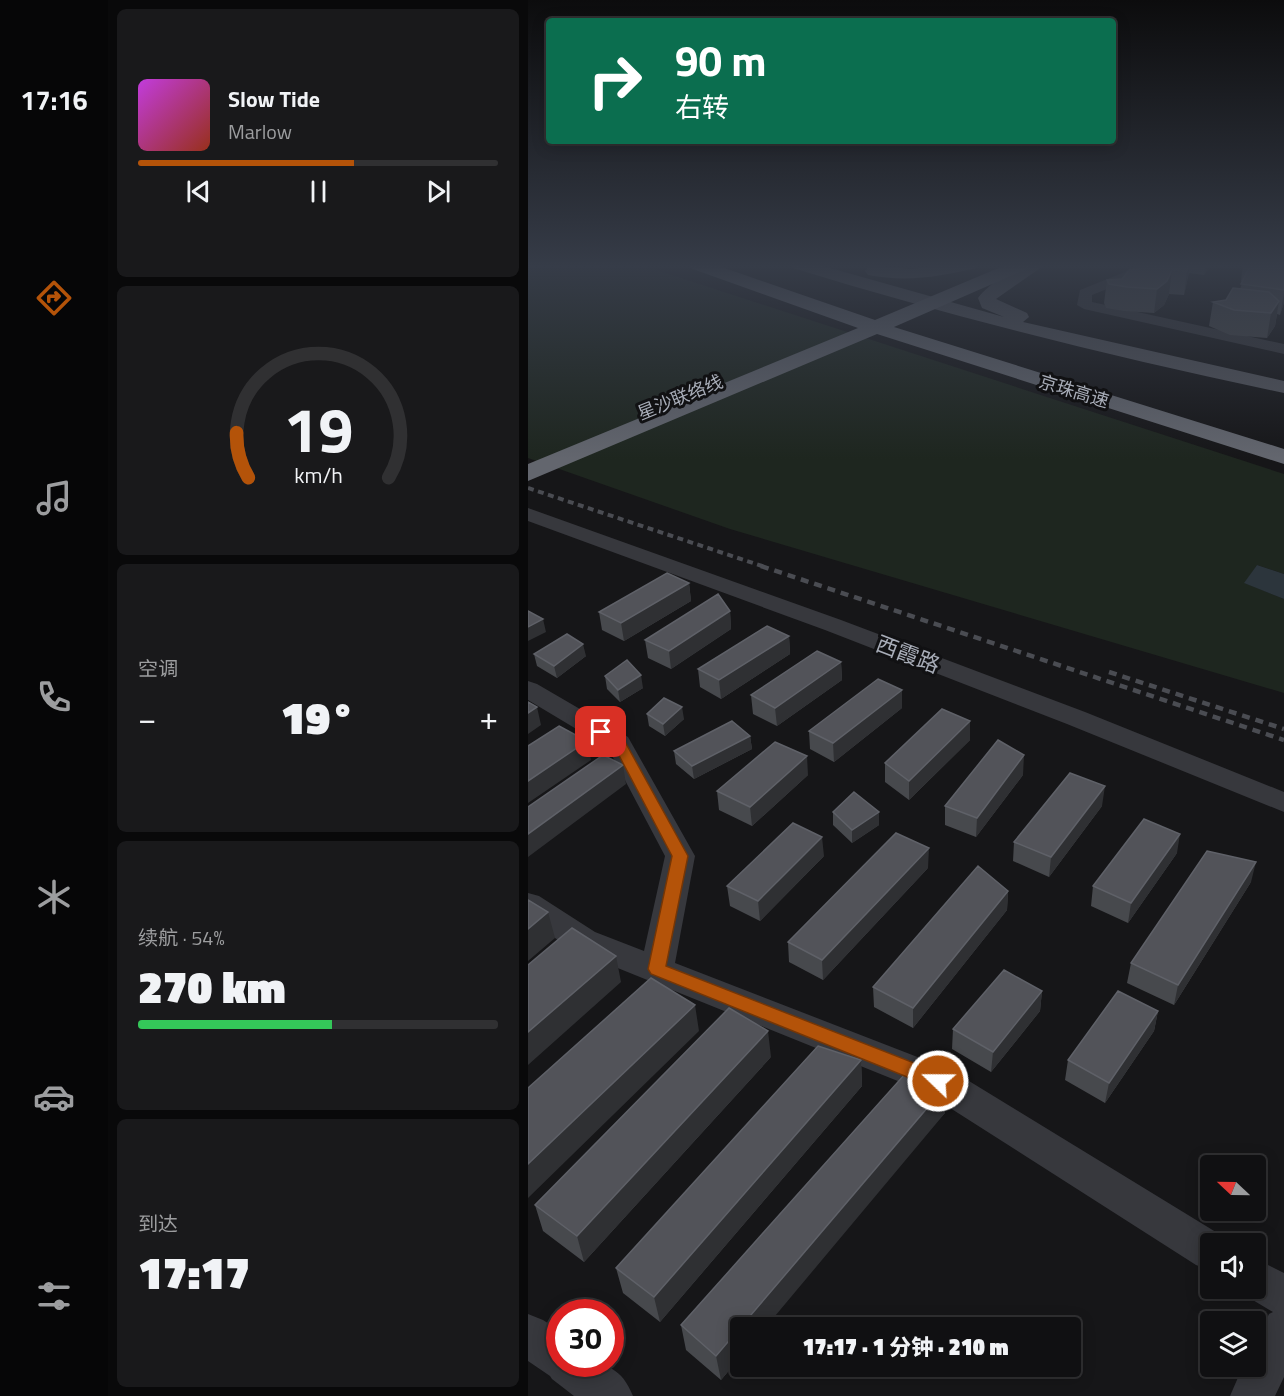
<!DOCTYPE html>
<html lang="zh">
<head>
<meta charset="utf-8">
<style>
	body { margin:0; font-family:"Titillium Web","Noto Sans SC",sans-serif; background:#19191b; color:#f1f3f6; height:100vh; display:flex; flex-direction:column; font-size:22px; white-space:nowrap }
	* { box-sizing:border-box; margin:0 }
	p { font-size:20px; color:#9c9d9f }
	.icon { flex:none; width:33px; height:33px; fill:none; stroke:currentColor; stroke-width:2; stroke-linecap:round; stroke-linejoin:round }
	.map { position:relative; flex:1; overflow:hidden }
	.panel { display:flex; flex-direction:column; gap:9px; padding:9px; background:#09090a; width:420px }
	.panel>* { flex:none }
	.top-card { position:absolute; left:18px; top:18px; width:570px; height:126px; border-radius:6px; box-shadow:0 3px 15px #0003,0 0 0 2px #303032; background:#0b6e4f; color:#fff; overflow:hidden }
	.needle { width:39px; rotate:292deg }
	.tools { position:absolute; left:672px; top:1155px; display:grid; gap:12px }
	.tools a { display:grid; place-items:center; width:66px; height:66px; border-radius:6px; background:#101012; box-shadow:0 3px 15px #0003,0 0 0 2px #303032; font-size:30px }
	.speed { position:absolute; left:18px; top:1299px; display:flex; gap:12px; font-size:30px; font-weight:700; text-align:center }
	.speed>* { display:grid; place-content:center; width:78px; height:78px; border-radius:50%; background:#101012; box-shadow:0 3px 15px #0003,0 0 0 2px #303032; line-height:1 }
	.speed .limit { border:9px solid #d22; background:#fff; color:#111 }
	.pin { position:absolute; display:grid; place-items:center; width:51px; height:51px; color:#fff; margin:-26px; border-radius:12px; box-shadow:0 3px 9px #0006 }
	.me { position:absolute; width:66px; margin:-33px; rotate:292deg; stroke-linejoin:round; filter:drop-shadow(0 0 4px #0008) }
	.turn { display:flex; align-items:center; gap:21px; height:126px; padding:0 30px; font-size:27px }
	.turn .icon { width:78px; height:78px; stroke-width:2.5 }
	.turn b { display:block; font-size:42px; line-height:51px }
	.big { font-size:45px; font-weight:800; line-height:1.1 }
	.panel .tile { flex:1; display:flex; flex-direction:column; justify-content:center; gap:9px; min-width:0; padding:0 21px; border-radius:9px; background:#19191b }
	.panel .dial { align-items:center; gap:0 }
	.dial svg { height:156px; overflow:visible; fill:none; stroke:#303032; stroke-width:7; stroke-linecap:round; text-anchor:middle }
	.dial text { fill:#f1f3f6; stroke:none }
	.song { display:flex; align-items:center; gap:18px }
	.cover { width:72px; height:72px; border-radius:9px; background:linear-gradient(135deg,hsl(290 70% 55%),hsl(10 70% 35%)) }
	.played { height:6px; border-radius:3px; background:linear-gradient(90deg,#b45309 60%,#303032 60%) }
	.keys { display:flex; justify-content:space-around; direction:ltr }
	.heat { display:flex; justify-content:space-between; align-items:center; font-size:33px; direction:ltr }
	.charge { height:9px; border-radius:4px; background:linear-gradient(90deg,#34c759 54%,#303032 0) }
	.trip { position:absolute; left:202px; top:1317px; width:351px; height:60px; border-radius:6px; background:#101012; box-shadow:0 3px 15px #0003,0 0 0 2px #303032; font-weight:800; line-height:60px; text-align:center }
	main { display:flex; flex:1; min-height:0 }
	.tab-bar { display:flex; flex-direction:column; width:108px; justify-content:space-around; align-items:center; background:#060607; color:#9c9d9f }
	.tab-bar .icon { width:42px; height:42px }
	.tab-bar .selected { color:#b45309 }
	.tab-bar b { font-size:27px; color:#f1f3f6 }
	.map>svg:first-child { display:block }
	.green { fill:#1e261f }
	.water { fill:#2c353c }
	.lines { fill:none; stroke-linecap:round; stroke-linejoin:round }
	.minor { fill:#37383d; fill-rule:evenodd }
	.major { fill:#53555c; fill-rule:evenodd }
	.highway { fill:#63666e; fill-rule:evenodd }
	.rail-far1 { stroke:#4a4c52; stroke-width:4; stroke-dasharray:6 4.5; stroke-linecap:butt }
	.rail { stroke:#4a4c52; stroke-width:4.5; stroke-dasharray:8 6; stroke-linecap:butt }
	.wall { fill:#47494d }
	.shaded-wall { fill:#2f3033 }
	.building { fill:#525359; stroke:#5f6168; stroke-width:1.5 }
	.route { fill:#b45309; stroke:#753606; stroke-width:1.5 }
	.labels { text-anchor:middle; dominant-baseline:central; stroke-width:6; stroke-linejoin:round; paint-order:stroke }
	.far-street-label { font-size:18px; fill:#a8adb8; stroke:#111113 }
	.street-label { font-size:22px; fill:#a8adb8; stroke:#111113 }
</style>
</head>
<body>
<main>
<nav class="tab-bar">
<b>17:16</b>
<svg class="icon selected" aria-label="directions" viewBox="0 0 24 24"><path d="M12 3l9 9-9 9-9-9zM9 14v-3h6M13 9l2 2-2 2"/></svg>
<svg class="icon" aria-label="music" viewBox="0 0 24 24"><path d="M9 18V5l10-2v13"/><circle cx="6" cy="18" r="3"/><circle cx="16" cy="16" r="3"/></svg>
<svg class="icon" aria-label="phone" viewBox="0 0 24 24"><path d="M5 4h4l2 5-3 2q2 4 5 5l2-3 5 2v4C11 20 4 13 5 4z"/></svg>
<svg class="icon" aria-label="climate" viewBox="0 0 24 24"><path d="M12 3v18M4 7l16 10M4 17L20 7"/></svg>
<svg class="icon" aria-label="car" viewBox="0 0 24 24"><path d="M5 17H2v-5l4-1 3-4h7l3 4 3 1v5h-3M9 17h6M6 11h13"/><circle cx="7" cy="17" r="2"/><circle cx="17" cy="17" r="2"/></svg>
<svg class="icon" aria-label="filters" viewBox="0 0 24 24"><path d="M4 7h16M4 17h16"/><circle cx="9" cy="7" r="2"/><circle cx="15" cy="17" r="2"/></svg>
</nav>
<section class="panel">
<div class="tile">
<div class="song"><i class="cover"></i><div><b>Slow Tide</b><p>Marlow</p></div></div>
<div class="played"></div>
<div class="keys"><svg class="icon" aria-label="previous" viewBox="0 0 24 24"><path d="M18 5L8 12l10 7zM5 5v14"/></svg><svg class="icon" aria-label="pause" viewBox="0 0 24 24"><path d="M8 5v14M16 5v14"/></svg><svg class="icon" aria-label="next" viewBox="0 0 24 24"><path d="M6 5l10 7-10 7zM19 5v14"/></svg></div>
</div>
<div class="tile dial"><svg viewBox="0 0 100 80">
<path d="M14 69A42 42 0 1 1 86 69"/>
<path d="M14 69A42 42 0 0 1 8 46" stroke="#b45309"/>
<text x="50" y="56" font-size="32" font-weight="700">19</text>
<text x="50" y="72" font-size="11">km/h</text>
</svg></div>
<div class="tile"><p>空调</p>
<div class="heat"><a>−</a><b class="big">19°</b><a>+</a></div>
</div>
<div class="tile"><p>续航 · 54%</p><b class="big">270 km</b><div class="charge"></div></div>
<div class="tile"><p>到达</p><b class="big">17:17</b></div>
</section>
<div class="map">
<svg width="756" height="1396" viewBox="0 0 756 1396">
	<rect width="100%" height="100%" fill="#161618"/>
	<path class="green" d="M0,264H110L756,474V574L729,565L717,583L756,599V693L202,529L0,458Z"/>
	<path class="water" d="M729,565L756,574V599L716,583Z"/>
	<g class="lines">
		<path class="minor" d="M617,264H636L634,267L564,295V302L756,344V354L556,309L549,305L552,290Z
			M0,508L313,620L557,712L756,792V812L539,724L297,630L0,521Z
			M0,681L9,684L100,737L167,856L147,963L423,1070L696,1237L699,1244H682V1270L668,1265L397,1092L45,950L0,920V893L11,896L67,932L116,951L137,856L80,748L0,700Z
			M728,1259L756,1273V1377L747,1396H702L715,1366H728V1341L741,1314L745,1312L713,1293L711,1288H728Z
			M0,1314L15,1320L32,1331V1364C67,1364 90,1358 105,1396H46L24,1379L22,1376L0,1361Z"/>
		<path class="major" d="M263,264H288L476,317L454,308L450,298C458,287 485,267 498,264C504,262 512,264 518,264L468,299L499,313L501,317L495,322L756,381V393C590,358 427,318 265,268Z
			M422,264H451L449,268C414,276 382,282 346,276L340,275L337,271L340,267L346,266L384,269Z"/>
		<path class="highway" d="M159,264H185L347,320L480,264H504L501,268L366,327L756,449V464L349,334L0,481V464L330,328L162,268Z"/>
		<path class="rail-far1" d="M0,488L237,567"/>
		<path class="rail" d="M233,566L756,740
			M581,672L756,729"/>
	</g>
	<path class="wall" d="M606,264H696L694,267L682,265L676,275L661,273L656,295L641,294L636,305L626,313L596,311L578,308L576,303L579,280L594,279L605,269Z
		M715,264H756V302L752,315L749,314L747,326L739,338L702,335L681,326L685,302L698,300L712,289L715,281H713Z
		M161,583L163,601L96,641L74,630L71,612Z
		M202,611L203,629L143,669L120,658L117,640Z
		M261,636L262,654L193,699L172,687L170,669Z
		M6,654L58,656L29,678L9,666Z
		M313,662L314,680L249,726L225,714L223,695Z
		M77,676L115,688L92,702L79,689Z
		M374,708L306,762L282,749L281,731Z
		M119,714L156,719L137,736L121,726Z
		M442,721V740L381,800L357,782V763Z
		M222,736L224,749L166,779L148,764L146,751Z
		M280,775L224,826L191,810L189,791Z
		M495,775L448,837L417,825V806Z
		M574,806L521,877L485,861L486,842Z
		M305,812H351V825L324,843L305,825Z
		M649,853L600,923L563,906L565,886Z
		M296,856L232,921L202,906L199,886Z
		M400,868L295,980L261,962L260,942Z
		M723,882L646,1005L599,983L603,963Z
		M480,891L479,910L385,1028L346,1007L345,987Z
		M514,991L512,1011L463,1072L424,1049L425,1029Z
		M630,1011L626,1031L577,1103L537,1080L540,1060Z
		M243,1057L56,1262L15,1231L7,1205Z
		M333,1060L334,1086L132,1322L95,1293L88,1268Z
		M417,1087V1113L213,1328V1356L193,1380L158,1350L153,1325Z"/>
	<path class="shaded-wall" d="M658,264H662L658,286L656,295L659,271Z
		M678,264H682L676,275Z
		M644,270L641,294L636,305L626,313L629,289Z
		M756,293V302L752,315Z
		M751,301L747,326L739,338L743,313Z
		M161,583L163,601L96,641L93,623Z
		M202,611L203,629L143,669L141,651Z
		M15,619L18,632L0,641V627Z
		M261,636L262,654L193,699L191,680Z
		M55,644L58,656L29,678L26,666Z
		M313,662L314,680L249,726L247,708Z
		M113,675L115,688L92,702L90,690Z
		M374,690V708L306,762L305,743Z
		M9,707L13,725L0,734V713Z
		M154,707L156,719L137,736L135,724Z
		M442,721V740L381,800V781Z
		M222,736L224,749L166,779L164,766Z
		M59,741L63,760L0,803V781Z
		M496,755L495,775L448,837L449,818Z
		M279,756L280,775L224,826L222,807Z
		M95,765L98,784L0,857V834Z
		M577,786L574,806L521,877L523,857Z
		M351,812V825L324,843V830Z
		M652,834L649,853L600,923L603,903Z
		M294,837L296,856L232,921L230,901Z
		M401,848L400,868L295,980L294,960Z
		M728,862L723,882L646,1005L650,985Z
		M480,891L479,910L385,1028V1008Z
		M20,912L27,938L0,961V929Z
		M88,956L93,982L0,1065V1032Z
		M514,991L512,1011L463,1072L465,1052Z
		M167,1005L171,1031L0,1198V1164Z
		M630,1011L626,1031L577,1103L581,1083Z
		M240,1031L243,1057L56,1262L49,1236Z
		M333,1060L334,1086L132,1322L126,1297Z
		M417,1087V1113L237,1328H213V1356L193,1380L188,1356Z"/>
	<path class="building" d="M615,264H661L659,271L644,270L639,281L629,289L599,287L581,284L579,280L594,279L602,269L610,270L616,264Z
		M723,264H756V290L713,284Z
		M705,288L741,292L751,301L743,313L706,310L685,302L698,300Z
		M139,573L161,583L93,623L71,612Z
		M190,594L202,611L141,651L117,640Z
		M0,611L15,619L0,627Z
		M239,626L261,636L191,680L170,669Z
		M39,634L55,644L26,666L6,654Z
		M289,651L313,662L247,708L223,695Z
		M99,660L113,675L90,690L77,676Z
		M350,679L374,690L305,743L281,731Z
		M136,698L154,707L135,724L119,714Z
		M0,702L9,707L0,713Z
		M414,709L442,721L381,781L357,763Z
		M204,721L222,736L164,766L146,751Z
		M31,726L59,741L0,781V746Z
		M470,740L496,755L449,818L417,806Z
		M247,742L279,756L222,807L189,791Z
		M75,755L95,765L0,834V807Z
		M542,773L577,786L523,857L486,842Z
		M326,792L351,812L324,830L305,812Z
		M616,819L652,834L603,903L565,886Z
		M265,823L294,837L230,901L199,886Z
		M368,833L401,848L294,960L260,942Z
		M679,851L728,862L650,985L603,963Z
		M450,866L480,891L385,1008L345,987Z
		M0,900L20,912L0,929Z
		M44,928L88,956L0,1032V965Z
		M476,970L514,991L465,1052L425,1029Z
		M123,978L167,1005L0,1164V1088Z
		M590,991L630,1011L581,1083L540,1060Z
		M201,1008L240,1031L49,1236L7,1205Z
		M290,1046L333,1060L126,1297L88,1268Z
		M377,1074L417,1087L188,1356L153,1325Z"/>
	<linearGradient id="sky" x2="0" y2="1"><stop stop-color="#0c0c0d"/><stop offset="0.58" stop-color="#363c48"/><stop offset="1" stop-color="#363c48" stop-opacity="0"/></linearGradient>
	<rect width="756" height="459" fill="url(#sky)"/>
	<path class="route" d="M73,728L96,740L160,856L138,966L417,1075L420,1081L417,1087L410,1089L404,1087L123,974L120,969L144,856L86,746L66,732Z"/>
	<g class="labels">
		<g class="far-street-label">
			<text transform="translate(546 391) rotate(17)">京珠高速</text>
			<text transform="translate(152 397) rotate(-22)">星沙联络线</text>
		</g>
		<g class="street-label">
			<text transform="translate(380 654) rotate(21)">西霞路</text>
		</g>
	</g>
</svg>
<div class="tools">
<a><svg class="needle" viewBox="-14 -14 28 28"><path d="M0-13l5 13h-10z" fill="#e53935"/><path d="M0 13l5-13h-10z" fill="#9c9d9f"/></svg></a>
<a><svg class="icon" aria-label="sound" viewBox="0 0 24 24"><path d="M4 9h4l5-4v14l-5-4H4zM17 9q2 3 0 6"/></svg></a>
<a><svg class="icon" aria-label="layers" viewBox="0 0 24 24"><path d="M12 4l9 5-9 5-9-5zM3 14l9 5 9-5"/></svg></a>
</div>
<div class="speed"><div class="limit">30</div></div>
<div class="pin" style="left:73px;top:732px;background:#d93025"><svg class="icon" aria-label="arrive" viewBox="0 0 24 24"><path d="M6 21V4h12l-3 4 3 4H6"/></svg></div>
<svg class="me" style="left:410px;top:1081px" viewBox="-20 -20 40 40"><circle r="17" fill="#b45309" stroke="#fff" stroke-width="3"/><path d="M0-11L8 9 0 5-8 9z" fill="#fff"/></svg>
<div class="trip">17:17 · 1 分钟 · 210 m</div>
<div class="top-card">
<div class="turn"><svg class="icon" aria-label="right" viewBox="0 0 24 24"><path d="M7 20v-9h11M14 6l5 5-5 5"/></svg><div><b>90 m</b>右转</div></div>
</div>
</div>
</main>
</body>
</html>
